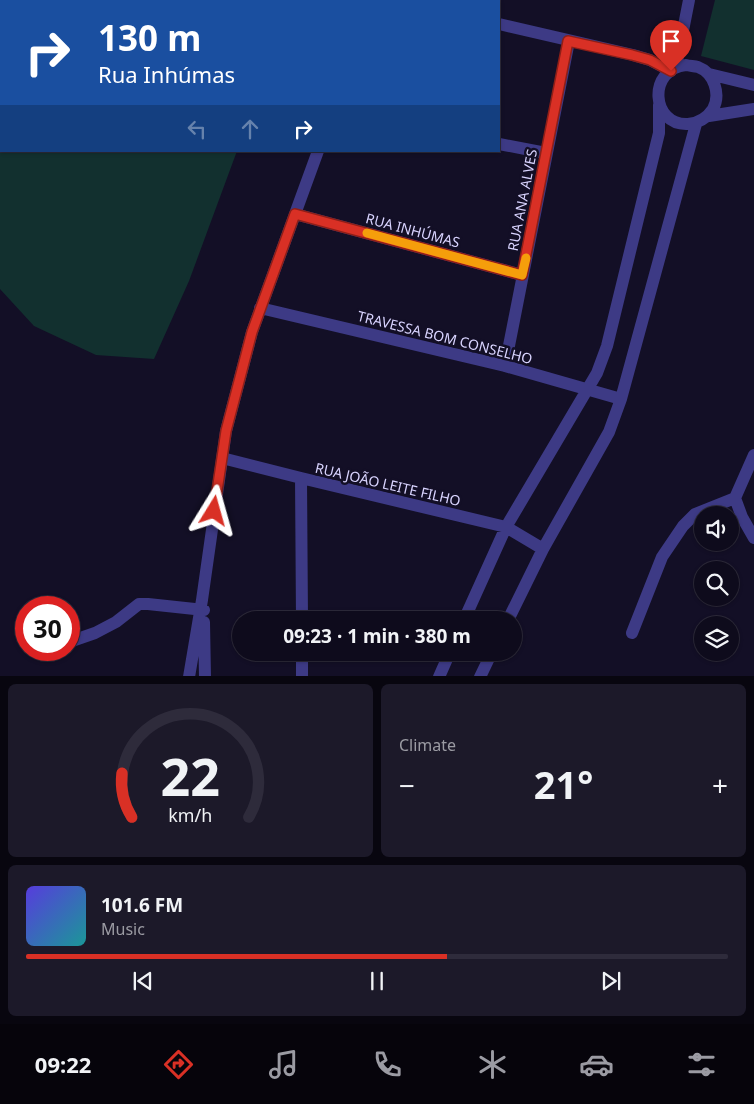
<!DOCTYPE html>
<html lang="en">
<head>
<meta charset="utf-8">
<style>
	body { margin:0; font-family:"Noto Sans",sans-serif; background:#1c1929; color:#f1f3f6; height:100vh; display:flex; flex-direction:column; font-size:19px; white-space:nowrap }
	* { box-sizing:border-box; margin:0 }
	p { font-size:16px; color:#9b9ba3 }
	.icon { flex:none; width:28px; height:28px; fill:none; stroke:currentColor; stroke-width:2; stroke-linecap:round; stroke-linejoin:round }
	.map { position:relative; height:676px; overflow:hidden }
	.side { display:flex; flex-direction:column; gap:8px; padding:8px; background:#08060f; flex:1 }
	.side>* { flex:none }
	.guide { position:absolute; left:0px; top:0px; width:500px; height:152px; box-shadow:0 1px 4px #0004,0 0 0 1px #2e2b3b; background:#1a4fa0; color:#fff; overflow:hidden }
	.fabs { position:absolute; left:694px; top:506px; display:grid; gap:10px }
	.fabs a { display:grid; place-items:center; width:45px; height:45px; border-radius:50%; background:#0e0b1c; box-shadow:0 1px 4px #0004,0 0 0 1px #2e2b3b; font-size:25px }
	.speed { position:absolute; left:15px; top:596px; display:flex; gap:10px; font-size:25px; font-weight:700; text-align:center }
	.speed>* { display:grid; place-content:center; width:65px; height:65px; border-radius:50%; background:#0e0b1c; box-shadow:0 1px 4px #0004,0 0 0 1px #2e2b3b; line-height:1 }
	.speed .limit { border:8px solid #d22; background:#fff; color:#111 }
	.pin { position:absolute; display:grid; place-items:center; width:42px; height:42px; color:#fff; margin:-51px -21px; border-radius:50% 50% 50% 0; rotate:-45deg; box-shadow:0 0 5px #0007 }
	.pin .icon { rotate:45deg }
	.me { position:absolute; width:55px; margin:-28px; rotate:8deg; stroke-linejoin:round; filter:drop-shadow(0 0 4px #0008) }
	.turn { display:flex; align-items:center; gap:18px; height:105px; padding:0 15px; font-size:22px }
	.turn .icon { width:65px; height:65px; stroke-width:2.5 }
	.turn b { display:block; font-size:35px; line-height:42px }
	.lanes { display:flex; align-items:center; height:48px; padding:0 15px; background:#0003; justify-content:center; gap:25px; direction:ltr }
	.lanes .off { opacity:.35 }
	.big { font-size:38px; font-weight:700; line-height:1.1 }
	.side .widget { flex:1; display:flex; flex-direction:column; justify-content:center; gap:8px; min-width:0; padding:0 18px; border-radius:8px; background:#1c1929 }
	.side .dial { align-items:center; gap:0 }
	.dial svg { height:130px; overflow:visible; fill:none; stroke:#2e2b3b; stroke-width:7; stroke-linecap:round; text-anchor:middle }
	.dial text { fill:#f1f3f6; stroke:none }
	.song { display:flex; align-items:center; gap:15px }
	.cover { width:60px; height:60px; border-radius:8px; background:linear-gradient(135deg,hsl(250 70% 55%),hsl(180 70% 35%)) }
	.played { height:5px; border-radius:2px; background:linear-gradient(90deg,#d93025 60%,#2e2b3b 60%) }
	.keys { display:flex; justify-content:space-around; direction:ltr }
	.heat { display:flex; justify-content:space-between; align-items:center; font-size:28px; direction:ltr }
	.side .tiles { flex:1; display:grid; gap:8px; grid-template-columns:1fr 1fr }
	.widget:last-child { grid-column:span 2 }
	.trip { position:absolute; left:232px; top:611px; width:290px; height:50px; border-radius:25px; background:#0e0b1c; box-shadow:0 1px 4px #0004,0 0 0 1px #2e2b3b; font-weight:700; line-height:50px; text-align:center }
	.dock { display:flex; height:80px; justify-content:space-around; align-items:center; background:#06040b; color:#9b9ba3 }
	.dock .icon { width:35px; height:35px }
	.dock .current { color:#d93025 }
	.dock b { font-size:22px; color:#f1f3f6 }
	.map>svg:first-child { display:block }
	.green { fill:#12302f }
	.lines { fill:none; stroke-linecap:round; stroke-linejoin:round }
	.minor { stroke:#3d3a85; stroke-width:12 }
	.route-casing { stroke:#8d1f18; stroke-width:12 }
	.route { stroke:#d93025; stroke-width:9 }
	.slow { stroke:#f59e0b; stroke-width:9 }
	.labels { text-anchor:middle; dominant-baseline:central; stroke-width:5; stroke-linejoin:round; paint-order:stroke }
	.street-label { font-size:14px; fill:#d9d4ff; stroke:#130f26 }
</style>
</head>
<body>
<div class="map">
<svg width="754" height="677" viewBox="0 0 754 677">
	<rect width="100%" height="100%" fill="#130f26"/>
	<path class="green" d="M0,0H300L299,1H1V151H237L189,281L154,359L96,355L34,326L0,289Z
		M715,0H754V70L701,56Z"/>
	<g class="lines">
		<path class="minor" d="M397,0L402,1
			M375,1L376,0
			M499,24L633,55L650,60L671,71
			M686,65C690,66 694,66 698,67C714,73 721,94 713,109C707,118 699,123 688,124C651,126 647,69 686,65Z
			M676,66L689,0
			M709,74L754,85
			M709,116L754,109
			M499,144L546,153
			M295,214L522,275
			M260,308L505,366L621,399
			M505,366L569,41
			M754,455L735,498L742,517L754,538
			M222,458L301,478L506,527L543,549
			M301,478L302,620
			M464,620L506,527L597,373L607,346L659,133V105
			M508,620L543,549L609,432L621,399L696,124
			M204,622L205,677
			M632,633L662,557L683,526L695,514L735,498
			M69,642L95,633L116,622L139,604H148L204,610
			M44,651L46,650
			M302,652V677
			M189,677L202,600L226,431L252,332L318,151
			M439,677L450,652
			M480,677L492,652"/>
	</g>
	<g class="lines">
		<defs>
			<path id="route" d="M214,511L226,431L252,332L295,214L522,275L568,41L632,55L650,60L671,71"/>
		</defs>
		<use href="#route" class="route-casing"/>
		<use href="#route" class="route"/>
		<path class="slow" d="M367,233L522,275L526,258"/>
	</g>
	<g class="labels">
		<g class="street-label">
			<text transform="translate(522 200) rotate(-79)">RUA ANA ALVES</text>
			<text transform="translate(413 230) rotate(15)">RUA INHÚMAS</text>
			<text transform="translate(445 337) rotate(14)">TRAVESSA BOM CONSELHO</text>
			<text transform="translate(388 484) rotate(13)">RUA JOÃO LEITE FILHO</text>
		</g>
	</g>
</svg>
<div class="fabs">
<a><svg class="icon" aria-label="sound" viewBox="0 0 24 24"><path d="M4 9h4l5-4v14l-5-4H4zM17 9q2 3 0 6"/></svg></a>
<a><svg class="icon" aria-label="search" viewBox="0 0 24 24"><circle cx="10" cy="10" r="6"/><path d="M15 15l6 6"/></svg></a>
<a><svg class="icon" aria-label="layers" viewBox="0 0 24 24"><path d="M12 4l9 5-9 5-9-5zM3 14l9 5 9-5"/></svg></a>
</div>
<div class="speed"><div class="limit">30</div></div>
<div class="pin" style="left:671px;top:71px;background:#d93025"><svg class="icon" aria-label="arrive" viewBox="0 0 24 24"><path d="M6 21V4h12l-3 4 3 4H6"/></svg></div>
<svg class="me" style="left:214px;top:511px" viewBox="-20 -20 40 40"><path d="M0-17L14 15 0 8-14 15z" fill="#d93025" stroke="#fff" stroke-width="4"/></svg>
<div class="trip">09:23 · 1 min · 380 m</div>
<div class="guide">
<div class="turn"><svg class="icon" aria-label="right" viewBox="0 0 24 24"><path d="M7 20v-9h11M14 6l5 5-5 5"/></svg><div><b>130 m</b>Rua Inhúmas</div></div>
<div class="lanes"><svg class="icon off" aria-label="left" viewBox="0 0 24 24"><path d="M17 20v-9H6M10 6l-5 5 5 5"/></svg><svg class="icon off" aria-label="ahead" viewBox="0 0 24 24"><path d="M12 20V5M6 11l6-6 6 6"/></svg><svg class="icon" aria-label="right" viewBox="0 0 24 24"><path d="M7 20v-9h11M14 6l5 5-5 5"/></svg></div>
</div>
</div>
<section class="side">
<div class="tiles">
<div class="widget dial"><svg viewBox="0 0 100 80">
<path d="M14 69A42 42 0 1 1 86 69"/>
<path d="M14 69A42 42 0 0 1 8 42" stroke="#d93025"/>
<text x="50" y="56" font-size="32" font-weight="700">22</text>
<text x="50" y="72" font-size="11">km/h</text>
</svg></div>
<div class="widget"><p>Climate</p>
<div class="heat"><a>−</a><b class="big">21°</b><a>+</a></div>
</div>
<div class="widget">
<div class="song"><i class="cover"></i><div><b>101.6 FM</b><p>Music</p></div></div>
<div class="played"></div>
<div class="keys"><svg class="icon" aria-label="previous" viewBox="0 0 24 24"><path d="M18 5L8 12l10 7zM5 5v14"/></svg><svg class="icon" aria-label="pause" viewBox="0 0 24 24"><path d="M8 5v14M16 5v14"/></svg><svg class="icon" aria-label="next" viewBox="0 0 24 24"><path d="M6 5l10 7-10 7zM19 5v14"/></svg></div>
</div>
</div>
</section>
<nav class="dock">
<b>09:22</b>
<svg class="icon current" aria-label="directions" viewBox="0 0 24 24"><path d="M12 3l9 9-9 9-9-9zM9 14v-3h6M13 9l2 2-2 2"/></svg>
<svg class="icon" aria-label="music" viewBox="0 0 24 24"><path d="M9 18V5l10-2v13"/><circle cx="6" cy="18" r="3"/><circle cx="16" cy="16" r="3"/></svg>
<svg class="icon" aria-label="phone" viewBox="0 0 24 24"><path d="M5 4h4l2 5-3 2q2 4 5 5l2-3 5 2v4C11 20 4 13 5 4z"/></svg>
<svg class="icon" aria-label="climate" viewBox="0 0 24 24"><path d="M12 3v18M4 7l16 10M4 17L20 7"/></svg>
<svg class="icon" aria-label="car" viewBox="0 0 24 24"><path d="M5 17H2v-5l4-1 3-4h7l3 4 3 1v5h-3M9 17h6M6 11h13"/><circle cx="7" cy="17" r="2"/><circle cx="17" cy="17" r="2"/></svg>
<svg class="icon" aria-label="filters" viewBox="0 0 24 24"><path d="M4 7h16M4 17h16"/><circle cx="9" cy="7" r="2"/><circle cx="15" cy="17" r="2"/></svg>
</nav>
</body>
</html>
